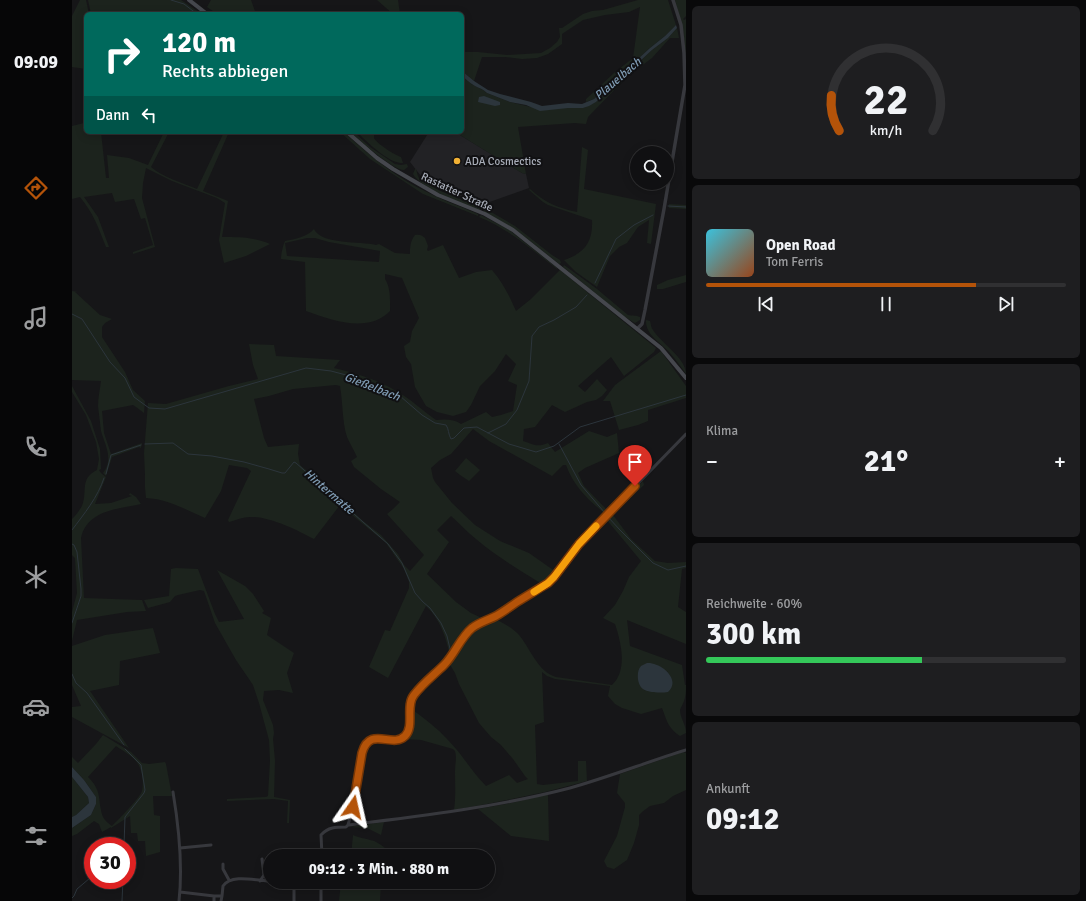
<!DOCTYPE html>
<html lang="de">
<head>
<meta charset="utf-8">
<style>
	body { margin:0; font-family:Signika,sans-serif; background:#1e1e20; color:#f1f3f6; height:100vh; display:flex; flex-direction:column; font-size:15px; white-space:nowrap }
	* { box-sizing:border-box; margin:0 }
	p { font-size:13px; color:#9c9d9f }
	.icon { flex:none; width:22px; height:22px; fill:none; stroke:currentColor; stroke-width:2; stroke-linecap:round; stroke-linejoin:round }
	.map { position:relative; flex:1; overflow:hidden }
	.details { display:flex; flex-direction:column; gap:6px; padding:6px; background:#09090a; width:400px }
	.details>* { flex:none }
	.hud { position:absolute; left:12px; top:12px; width:380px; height:122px; border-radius:6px; box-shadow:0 2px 10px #0003,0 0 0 1px #303032; background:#00695c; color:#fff; overflow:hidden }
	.tools { position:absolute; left:558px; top:146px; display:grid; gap:8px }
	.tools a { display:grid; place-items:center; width:44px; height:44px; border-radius:50%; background:#101012; box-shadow:0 2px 10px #0003,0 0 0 1px #303032; font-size:20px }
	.speed { position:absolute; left:12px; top:837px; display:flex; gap:8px; font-size:20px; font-weight:700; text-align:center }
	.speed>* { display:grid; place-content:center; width:52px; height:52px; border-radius:50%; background:#101012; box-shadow:0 2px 10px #0003,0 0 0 1px #303032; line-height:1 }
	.speed .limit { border:6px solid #d22; background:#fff; color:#111 }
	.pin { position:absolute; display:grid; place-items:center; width:34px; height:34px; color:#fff; margin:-41px -17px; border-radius:50% 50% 50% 0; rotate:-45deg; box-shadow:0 0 4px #0007 }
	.pin .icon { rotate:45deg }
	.me { position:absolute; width:44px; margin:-22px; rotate:11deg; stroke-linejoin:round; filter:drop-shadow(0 0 3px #0008) }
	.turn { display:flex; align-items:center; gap:14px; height:84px; padding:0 12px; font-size:18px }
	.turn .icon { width:52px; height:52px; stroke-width:2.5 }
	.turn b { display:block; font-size:28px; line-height:34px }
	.then { display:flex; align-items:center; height:38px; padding:0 12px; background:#0003; gap:8px; font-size:15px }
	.big { font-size:30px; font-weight:700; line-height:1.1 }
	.details .tile { flex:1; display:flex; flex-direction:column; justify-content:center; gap:6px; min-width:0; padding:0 14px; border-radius:6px; background:#1e1e20 }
	.details .dial { align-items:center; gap:0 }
	.dial svg { height:104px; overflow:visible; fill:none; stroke:#303032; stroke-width:7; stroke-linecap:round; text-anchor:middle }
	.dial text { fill:#f1f3f6; stroke:none }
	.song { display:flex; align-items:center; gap:12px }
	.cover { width:48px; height:48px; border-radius:6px; background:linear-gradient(135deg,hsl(190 70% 55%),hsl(20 70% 35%)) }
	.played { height:4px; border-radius:2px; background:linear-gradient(90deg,#b45309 75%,#303032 75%) }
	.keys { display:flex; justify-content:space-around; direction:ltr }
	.heat { display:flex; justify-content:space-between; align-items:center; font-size:22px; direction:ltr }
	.charge { height:6px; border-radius:3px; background:linear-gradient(90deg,#34c759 60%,#303032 0) }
	.trip { position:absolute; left:191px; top:849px; width:232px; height:40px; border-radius:20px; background:#101012; box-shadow:0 2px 10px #0003,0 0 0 1px #303032; font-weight:700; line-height:40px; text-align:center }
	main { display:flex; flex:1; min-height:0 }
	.tab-bar { display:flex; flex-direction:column; width:72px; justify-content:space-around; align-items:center; background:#060607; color:#9c9d9f }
	.tab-bar .icon { width:28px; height:28px }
	.tab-bar .current { color:#b45309 }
	.tab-bar b { font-size:18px; color:#f1f3f6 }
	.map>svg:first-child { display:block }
	.built { fill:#222225 }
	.green { fill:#1c231d; fill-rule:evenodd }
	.water { fill:#2c353c }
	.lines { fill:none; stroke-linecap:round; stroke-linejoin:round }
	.stream { stroke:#2c353c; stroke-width:1 }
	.minor { stroke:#37383d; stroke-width:3 }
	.tertiary { stroke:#37383d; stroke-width:3.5 }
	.secondary { stroke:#45474d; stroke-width:4 }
	.route-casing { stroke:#753606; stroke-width:10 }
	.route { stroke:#b45309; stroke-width:7 }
	.slow { stroke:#f59e0b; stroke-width:7 }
	.poi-dot { fill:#f2b134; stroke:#111113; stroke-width:1.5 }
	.labels { text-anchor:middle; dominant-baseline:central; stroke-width:4; stroke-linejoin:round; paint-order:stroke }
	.poi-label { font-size:11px; fill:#a8adb8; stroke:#111113; text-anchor:start }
	.street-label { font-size:11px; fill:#a8adb8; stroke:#111113 }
	.water-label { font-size:12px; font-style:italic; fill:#7f9bb3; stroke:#111113 }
</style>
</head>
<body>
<main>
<nav class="tab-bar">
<b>09:09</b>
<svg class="icon current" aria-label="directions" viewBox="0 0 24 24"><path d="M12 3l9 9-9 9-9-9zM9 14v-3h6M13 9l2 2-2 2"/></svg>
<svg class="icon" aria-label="music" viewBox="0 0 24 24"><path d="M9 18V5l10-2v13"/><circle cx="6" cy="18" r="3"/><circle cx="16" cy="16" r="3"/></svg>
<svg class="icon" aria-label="phone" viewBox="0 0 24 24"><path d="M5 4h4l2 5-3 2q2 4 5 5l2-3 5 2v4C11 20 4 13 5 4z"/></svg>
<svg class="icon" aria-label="climate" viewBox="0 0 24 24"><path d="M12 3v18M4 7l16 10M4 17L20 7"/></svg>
<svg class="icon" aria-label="car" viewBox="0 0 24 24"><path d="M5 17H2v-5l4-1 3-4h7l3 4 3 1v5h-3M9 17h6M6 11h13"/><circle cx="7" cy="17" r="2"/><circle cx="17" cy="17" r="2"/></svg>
<svg class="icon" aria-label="filters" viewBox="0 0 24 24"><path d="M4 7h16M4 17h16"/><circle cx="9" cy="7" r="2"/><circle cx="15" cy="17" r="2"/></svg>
</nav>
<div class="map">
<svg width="614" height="901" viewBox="0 0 614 901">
	<rect width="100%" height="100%" fill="#161618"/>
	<path class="built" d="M357,132H383L450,173L454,174L457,188L412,204H409L380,193L363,185L349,176L338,162Z"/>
	<path class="green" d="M8,0H14L17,14H14V69L0,67V16Z
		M16,0H109L130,14H19Z
		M139,0H179L184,14H145L135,7Z
		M305,0H326L328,14H321Z
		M566,0H596L604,25L593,36L578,48L522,99L514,102V99L542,73L561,58L568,7L557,12L533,15L511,20L490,34V44L476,54L465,58L450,59L433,57H410L402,81L390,71V52H406L435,55L469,53L478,48L485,42L488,37L487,28H490L511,14L520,11L531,10Z
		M603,0H614V16L611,19L612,20L614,19V57L611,30Z
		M605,28L607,38H598L580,58L556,76L516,117L514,124L503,123L446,127L454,174L450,173L383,132H390V75C394,80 398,83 403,86C407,88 411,89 415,93L438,102L459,107L511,108L524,102L580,50L596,38Z
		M12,123H14V132H29L34,178H37L35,155L57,158L76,165L92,132H97L79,167C90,177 111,183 125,189L152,132H157L131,191L156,201L150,237C168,237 181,237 198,244L174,256L152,263L147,240L153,203L145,198L100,181L74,168L71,183L70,198L83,247L61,254V252L81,245L73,218L69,219L62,199L43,202L40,193L12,197L26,217L37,247H34C26,227 22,214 8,197L0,199V126Z
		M268,132H272C292,150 312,168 336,182C358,195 382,204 406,214V216L351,194L298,159Z
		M278,132H282L298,147L323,164L329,165L335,164L336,167L332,170C321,170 287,140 278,132Z
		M285,132H302C302,134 302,136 302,138C305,144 323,155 329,157L331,163C317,164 294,141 285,132Z
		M510,147L516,150L512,189L584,204L579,244L575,243L577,220L566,227L555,243L547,247L538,256L525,287L504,272L492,260C513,253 521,242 520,220L476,205L471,202L457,190L458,189C472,202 486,208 505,212Z
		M343,169H344C345,172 345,175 347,178C359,189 392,201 408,206L409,209L407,210C392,204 348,188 341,174Z
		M597,204L614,205V209L597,208Z
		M411,209H414L443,226L480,255L488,260L489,263L487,264C463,245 440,225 412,212Z
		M409,215L436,229L485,268V269C460,250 437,229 407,217Z
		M242,229C249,245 289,241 304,245L307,244L323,253L338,254C338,248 338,241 343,235C347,234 350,235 353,238L356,246L355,250L356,251L371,245L387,278L404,272L420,270C431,283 437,295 444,311L459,299L488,270L584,348L582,352L552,376L539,357L506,386L513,392L525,379L535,390L530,396L524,400L515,402L493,412L480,405L463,427L452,429L451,441C461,444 465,448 476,443L483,452L517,431L535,437L545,433L547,453L513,468L506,473L512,486L534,509L531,512C515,499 501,485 494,465H491L480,476L417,441L401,429L379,454L368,460L359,468L361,478L363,482L380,503L403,525L428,541L457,553L484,572L478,579L470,584C447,570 424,556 404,539C395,532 387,523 379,516L365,530L377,542L355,574L384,602L399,613L412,619L402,625L393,633L390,631L392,635L378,656C374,637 368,619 354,606L316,678L297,667L313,630L318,631L337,588V582L332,569L314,543L268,505L242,539C225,530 197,516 178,517C171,517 164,520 157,522L156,520L179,471L175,468L157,465L149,491L133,518C114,510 96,499 74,498L73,487V475L72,453L76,403L94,404L157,386L186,379L181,365L177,344L202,345L204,356L268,360L262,368C284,373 307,380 326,392C340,400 351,411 364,420C373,419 382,419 389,424L414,412L420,417L429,415L441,411L445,385L436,381L444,364L434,354L423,371L408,386L399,405L394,412L381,416L365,412L354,406L343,387L339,364L334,357L332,346L338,342L340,331L347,318L330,278L313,274V279C319,288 318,301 318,311C296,334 259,320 234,311L233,262L209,259C209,253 211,246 213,241C223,239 235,237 242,229ZM235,238H243L257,242L308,251L307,262L215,256L213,243ZM264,385L268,386C271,403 270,421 275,437C278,444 282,450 285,457L279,461L282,467L309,489L328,502L321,509L315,514L352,555L338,571L332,565L326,554L309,535L291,521L260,492L228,465L226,454L227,444L196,447L192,438L182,399L197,396L221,389Z
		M492,265L525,289L556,315C561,316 564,315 568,317V320L563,323L561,322L550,315L491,267Z
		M614,275V282L591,289H585V285L596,280Z
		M0,291L6,292H3L28,315L40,319L33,323L30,327V337L53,372L61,390L73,401L72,413L64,407L61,405L30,411L32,433L39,454L70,443L69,448L67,447L40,457L34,476L31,473C42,459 33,445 29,431C28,423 27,414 26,406C26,398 28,389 29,381L0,380Z
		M574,320L578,321C579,324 579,328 581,330C589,343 614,358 614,374C609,367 604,360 598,353C589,343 573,335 574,320Z
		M589,351L614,386V398L576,410V421L566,425L547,430L538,401H531L543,385Z
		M0,386L19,421L28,449L29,469L27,470L29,473L34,477L23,504L39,503L60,496L57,495L58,493L64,497L69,504C46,509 15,510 9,538L12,598L70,600L74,611L55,612L5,620L0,641V612L5,593L3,558L0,555V519C4,515 7,511 10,506C16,491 7,479 25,470L27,459L24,442L14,415L0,392Z
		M394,458L408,470L397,481L388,475L383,471Z
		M571,481L572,485L541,515L559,539L583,561L596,563L614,562V568L610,569L606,607L614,612V644L555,620L558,646L610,665L613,685H614C614,690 614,696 612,701C611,704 609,707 608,710C608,718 614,724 614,733L608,736C596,728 595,721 590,708L569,714L550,708L543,704L536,696L538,686L483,679L475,676L470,672L472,722L463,725L465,784L471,785L506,781V761H514L515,781L473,792L420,803L382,810C384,796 383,785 383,771C383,764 385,758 383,751L381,749L349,740L332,739C340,730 338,719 338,708C352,718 365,728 376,740C390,754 400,772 414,786L437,775L445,783L456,779L453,776L441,759L429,745L419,737L407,723L387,684L383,673L377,663L378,659L403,627L423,619C431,623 441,628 447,635C458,648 466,672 484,677L540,685C556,670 549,642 543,624L531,618L543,605L551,591L557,577L569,561L534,519L538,513ZM595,671L600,680L586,692L572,690Z
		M104,568L126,569L143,614L147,622L172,619L145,570L173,586L181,594L192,611L190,613L199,618L195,635L222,653L215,673L221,693L207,690L192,691L191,700L201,725L202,733L201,739L203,761L202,797L218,800L217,823H215L216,801L202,799L155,801V799L194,797L196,796L198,761L197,740L187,703L181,685L164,660L143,623L132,591L128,590L106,595L103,596L98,602L76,608L72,600L97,596L99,569Z
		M81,628L88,653L48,661L47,685L18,691L57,748L0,717V707L9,706L0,685V646L33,635Z
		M31,735L59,752L70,763L77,764L93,762L94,764L100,796H81L82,815L88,816V852L74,856L73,841H66L65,833H59L58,816L39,828V827L30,832L27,824L22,821L5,834L0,836V828L19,815L24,804V797L12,780L0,767V757L6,763L24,744ZM44,746C51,751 61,756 66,764C70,770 72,783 70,791C67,799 46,820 40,826C37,824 33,821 31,817C29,813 29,809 28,805C27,792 25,786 16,777Z
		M611,752L614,753V790L601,796L592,803L578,806L570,812L567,815V825L562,843L555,860L542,869L535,867L532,861L545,836L553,807V803L545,793L548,774Z
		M0,777L16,797L17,803L4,815L0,817Z
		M476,794L477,841L439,836L406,809L439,803Z
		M312,822L309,835L295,828L277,827Z
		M281,835C287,838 292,838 298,840C304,841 308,844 313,848L312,856H279Z
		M269,882H309L308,901H267Z"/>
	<path class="water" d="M604,25L605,28L596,38L580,50L524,102L517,106L511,108H496L468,111L454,105L438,102L415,93C411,89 407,88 403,86C398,83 394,80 390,75V71L402,81L416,90L428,94L459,102L470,106L496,103L510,104L522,99L578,48L593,36Z
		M412,96L428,102V105L423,106L406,102L407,97Z
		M575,663C588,662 610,679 596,692C589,693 577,693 571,689C565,685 564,671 569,666C571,665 573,664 575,663Z
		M0,767L12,780L24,797V804L19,815L0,828V817L4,815L17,803L16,797L0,777Z"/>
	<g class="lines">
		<path class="stream" d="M99,0L112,4L125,14
			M596,206L614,207
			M523,283L544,239L562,225L581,215
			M0,314L10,319L38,362L53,378L62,397L77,408L93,409L234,368L259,371L274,375L328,396L350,415L363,423L374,425C377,429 376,434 379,439L382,438L392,428L405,427L437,444L464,452L482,446L508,427L614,395
			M416,433L434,424L445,410L457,381L460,336L467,327L482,320L504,307L515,295
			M73,444L101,443L116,454L140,456L172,462L197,469L210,473H213L222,462L224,463L316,544L330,563L343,593L351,602L358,608L369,623L375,636L379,653
			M487,444L509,485L533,513
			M34,474L39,455L69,445
			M536,517L548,530L581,563L596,570L614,566
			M0,530C12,514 26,497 32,478
			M0,544L2,545L5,552L9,589V596L0,623
			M0,674L4,683L15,693L52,745
			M52,846L53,817L72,793L73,790L69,765L53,749
			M0,898L2,896L5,889L18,878
			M50,901L51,880"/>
		<path class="minor" d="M101,792C107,828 111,865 107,901
			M276,825L281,807L292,746L297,741L303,739L322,740L329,739L333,737L338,727V709L340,697L347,688L373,664L394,635L400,628L409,622L423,616L476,583L482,577L507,544L614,434
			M108,848L139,845
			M250,856L249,835C256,827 264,827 274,827L276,825C350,816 425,807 498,788C537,777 575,762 614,750
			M190,859L192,875
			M151,864V869L157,880
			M108,892L142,896
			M150,896L151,886C159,874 182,880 195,881V876L192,875L188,881
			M142,901V896H150L149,901
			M222,901V882
			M249,901V882"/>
		<path class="tertiary" d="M565,329L570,324L573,310L592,209L613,85L612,53L609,25L601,0"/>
		<path class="secondary" d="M117,0L135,14
			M275,132L305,158L321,169L366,195L413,214L441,230L589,348L614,378"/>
	</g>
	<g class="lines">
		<defs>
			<path id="route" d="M281,807L290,753C298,725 320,749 333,736C343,726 333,706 342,695C351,683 362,675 372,665C383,654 388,638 400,628C408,622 416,620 424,616C431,612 438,607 445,602C455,596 466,589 476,583L482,577L507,544L563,486"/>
		</defs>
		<use href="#route" class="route-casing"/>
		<use href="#route" class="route"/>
		<path class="slow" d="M462,592L476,583L482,577L507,544L524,526"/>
	</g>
	<circle class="poi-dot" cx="385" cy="161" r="4"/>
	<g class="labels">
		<g class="poi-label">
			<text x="393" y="161">ADA Cosmectics</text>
		</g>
		<g class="street-label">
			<text transform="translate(385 192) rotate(25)">Rastatter Straße</text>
		</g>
		<g class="water-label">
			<text transform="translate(546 79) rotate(-41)">Plauelbach</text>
			<text transform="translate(300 387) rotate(21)">Gießelbach</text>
			<text transform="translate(257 492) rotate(41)">Hintermatte</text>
		</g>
	</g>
</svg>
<div class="tools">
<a><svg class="icon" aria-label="search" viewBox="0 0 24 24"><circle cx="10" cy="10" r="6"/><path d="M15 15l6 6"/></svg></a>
</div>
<div class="speed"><div class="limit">30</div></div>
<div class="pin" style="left:563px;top:486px;background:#d93025"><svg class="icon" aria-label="arrive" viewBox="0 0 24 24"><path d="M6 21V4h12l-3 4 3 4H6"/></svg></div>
<svg class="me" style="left:281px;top:807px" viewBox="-20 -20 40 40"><path d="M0-17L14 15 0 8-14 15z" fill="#b45309" stroke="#fff" stroke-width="4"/></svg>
<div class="trip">09:12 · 3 Min. · 880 m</div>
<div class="hud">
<div class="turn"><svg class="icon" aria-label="right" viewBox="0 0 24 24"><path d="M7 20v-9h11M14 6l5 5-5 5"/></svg><div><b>120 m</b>Rechts abbiegen</div></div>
<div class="then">Dann<svg class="icon" aria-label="left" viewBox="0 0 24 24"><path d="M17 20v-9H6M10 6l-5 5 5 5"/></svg></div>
</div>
</div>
<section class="details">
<div class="tile dial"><svg viewBox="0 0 100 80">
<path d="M14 69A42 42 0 1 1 86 69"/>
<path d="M14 69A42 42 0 0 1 8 42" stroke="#b45309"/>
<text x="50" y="56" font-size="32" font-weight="700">22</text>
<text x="50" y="72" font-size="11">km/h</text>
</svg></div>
<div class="tile">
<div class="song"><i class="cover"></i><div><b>Open Road</b><p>Tom Ferris</p></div></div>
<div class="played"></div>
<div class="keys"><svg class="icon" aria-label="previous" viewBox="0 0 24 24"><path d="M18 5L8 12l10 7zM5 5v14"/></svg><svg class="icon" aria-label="pause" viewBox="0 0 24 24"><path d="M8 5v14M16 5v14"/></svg><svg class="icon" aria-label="next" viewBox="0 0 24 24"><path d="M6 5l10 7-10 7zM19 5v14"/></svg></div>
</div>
<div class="tile"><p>Klima</p>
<div class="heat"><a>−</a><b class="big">21°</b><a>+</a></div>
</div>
<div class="tile"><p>Reichweite · 60%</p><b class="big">300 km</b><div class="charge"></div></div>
<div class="tile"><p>Ankunft</p><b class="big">09:12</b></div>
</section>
</main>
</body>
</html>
